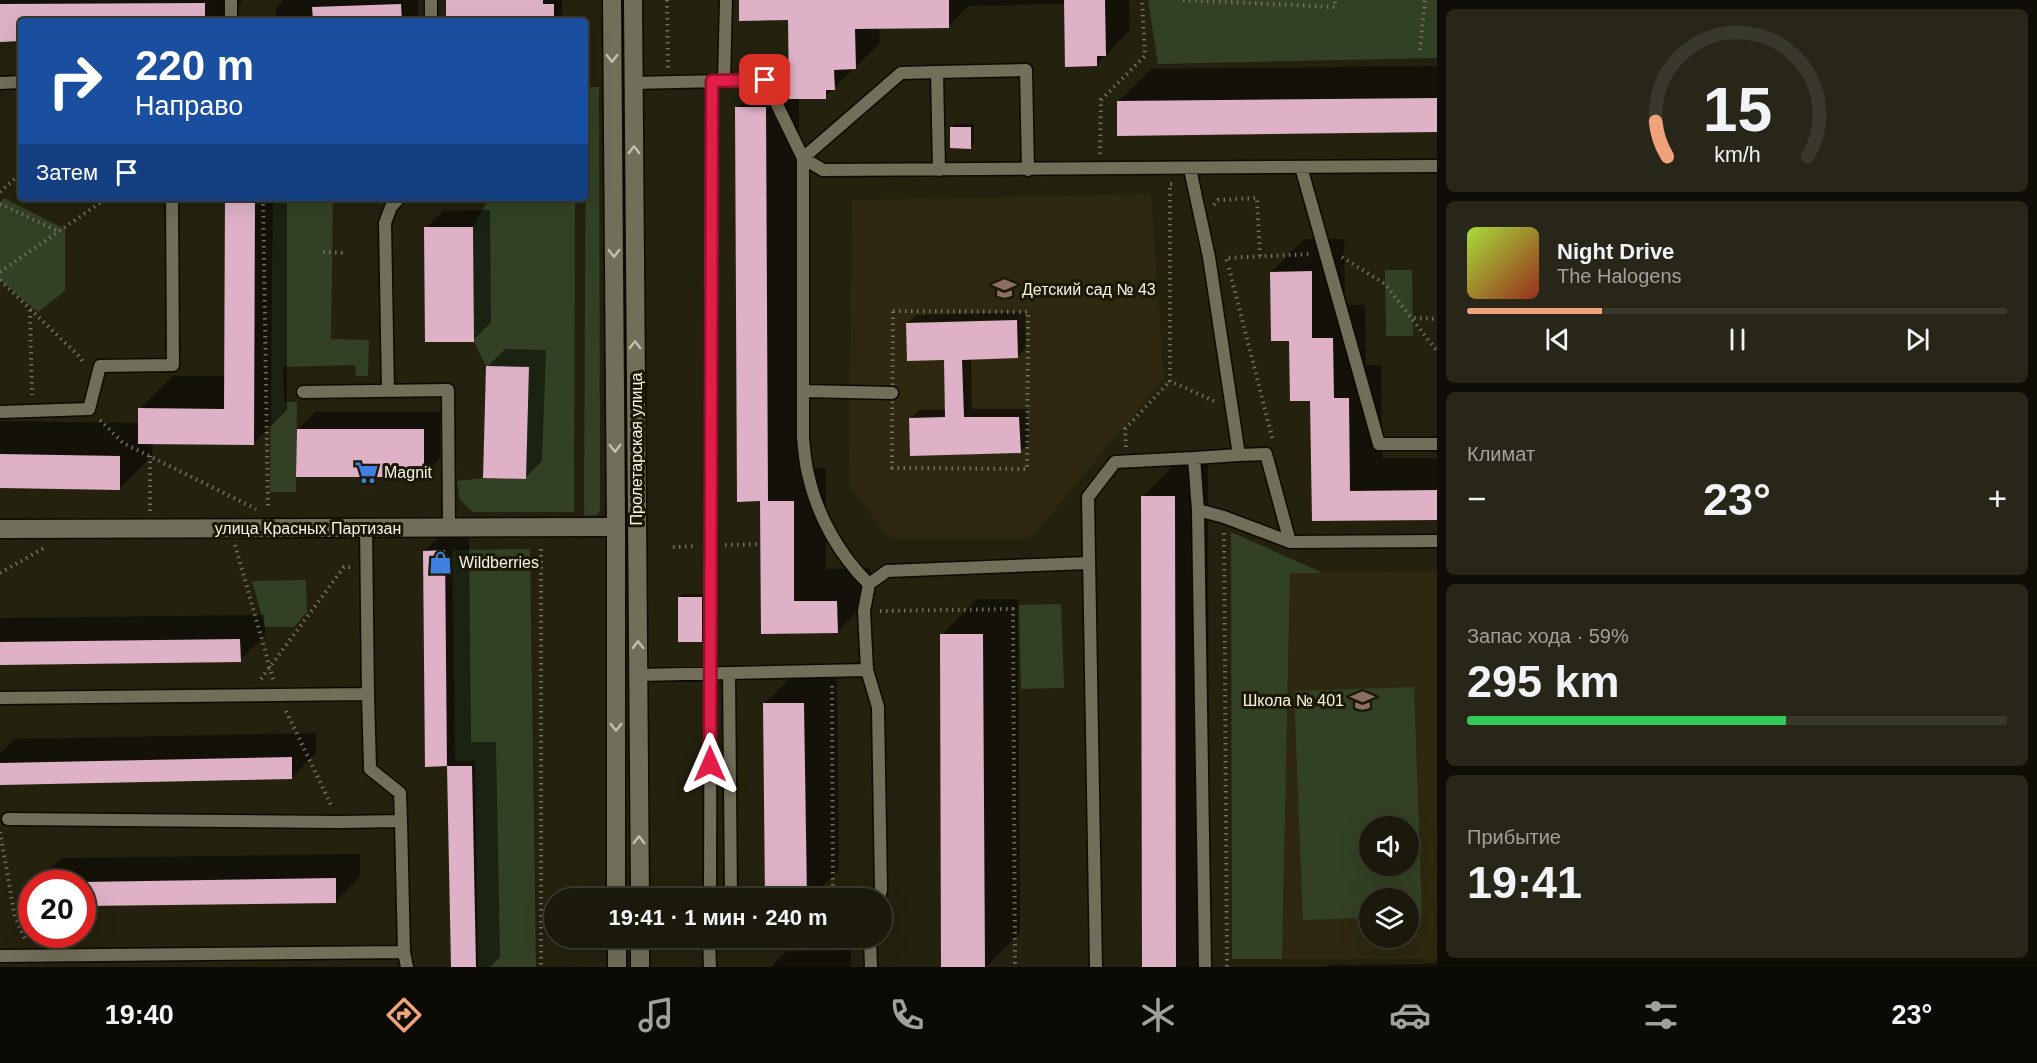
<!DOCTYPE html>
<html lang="ru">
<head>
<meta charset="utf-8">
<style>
	body { margin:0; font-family:Helvetica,sans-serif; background:#282619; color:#f1f3f6; height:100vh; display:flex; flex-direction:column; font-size:22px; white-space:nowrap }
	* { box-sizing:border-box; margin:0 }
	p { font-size:20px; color:#a0a09d }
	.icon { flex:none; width:33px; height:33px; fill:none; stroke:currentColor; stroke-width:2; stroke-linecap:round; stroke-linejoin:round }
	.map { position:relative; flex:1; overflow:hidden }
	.drawer { display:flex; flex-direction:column; gap:9px; padding:9px; background:#0f0e06; width:600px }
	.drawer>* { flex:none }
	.guide { position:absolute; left:18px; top:18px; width:570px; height:183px; border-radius:6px; box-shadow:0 6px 24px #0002,0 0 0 2px #39382c; background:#1a4fa0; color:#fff; overflow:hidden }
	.fabs { position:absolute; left:1359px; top:816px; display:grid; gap:12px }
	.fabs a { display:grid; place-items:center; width:60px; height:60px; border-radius:50%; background:#1b190b; box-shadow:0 6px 24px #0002,0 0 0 2px #39382c; font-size:30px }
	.speed { position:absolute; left:18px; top:870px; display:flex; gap:12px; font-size:30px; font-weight:700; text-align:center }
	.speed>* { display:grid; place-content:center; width:78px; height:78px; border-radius:50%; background:#1b190b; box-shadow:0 6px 24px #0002,0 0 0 2px #39382c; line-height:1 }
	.speed .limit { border:9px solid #d22; background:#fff; color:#111 }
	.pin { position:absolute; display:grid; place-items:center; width:51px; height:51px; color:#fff; margin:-26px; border-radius:12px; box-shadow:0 3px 9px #0006 }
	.me { position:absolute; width:66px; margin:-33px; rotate:0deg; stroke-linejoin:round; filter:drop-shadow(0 0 4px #0008) }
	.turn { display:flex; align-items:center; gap:21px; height:126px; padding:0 18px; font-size:27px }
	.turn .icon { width:78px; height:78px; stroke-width:2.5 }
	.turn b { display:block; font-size:42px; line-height:51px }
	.then { display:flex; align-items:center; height:57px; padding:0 18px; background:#0003; gap:12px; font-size:22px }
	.big { font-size:45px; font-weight:800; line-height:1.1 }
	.drawer .card { flex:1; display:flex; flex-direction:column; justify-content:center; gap:9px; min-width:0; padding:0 21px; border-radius:9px; background:#282619 }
	.drawer .dial { align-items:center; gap:0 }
	.dial svg { height:156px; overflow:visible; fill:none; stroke:#39382c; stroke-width:7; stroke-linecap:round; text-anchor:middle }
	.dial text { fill:#f1f3f6; stroke:none }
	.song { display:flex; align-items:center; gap:18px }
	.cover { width:72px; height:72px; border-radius:9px; background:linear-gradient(135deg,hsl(80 70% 55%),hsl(10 70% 35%)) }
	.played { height:6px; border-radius:3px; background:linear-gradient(90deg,#f0a27a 25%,#39382c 25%) }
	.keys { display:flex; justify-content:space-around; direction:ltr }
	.heat { display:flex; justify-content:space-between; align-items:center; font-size:33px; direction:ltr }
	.charge { height:9px; border-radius:4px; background:linear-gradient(90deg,#34c759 59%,#39382c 0) }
	.trip { position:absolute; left:544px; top:888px; width:348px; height:60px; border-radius:30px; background:#1b190b; box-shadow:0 6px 24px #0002,0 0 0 2px #39382c; font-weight:800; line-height:60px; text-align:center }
	.menu { display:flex; height:96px; justify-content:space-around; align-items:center; background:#0b0a04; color:#a0a09d }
	.menu .icon { width:42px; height:42px }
	.menu .selected { color:#f0a27a }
	.menu b { font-size:27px; color:#f1f3f6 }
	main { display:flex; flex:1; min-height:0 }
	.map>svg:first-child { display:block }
	.built { fill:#2d280f; fill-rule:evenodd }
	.green { fill:#324123; fill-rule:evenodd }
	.shadow { fill:#0007 }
	.building { fill:#deb1c6 }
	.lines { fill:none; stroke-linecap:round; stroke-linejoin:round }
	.lane-casing { stroke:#0e0a00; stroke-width:15 }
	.street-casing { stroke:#0e0a00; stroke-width:21 }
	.secondary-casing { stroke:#0e0a00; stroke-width:21 }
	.path { stroke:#716f5f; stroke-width:4; stroke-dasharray:1.5 4.5; stroke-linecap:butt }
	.lane { stroke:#716e59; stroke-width:12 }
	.street { stroke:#716e59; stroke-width:18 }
	.secondary { stroke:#716e59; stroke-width:18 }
	.oneway { stroke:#c1bfaf }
	.route-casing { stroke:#92132f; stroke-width:15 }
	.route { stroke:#e11d48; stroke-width:10 }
	.labels { text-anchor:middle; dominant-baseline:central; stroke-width:6; stroke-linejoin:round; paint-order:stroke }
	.poi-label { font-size:16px; fill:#f7f5e9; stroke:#1b1806; text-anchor:start }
	.street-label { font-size:16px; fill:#f7f5e9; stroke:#1b1806 }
</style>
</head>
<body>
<main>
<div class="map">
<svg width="1437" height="967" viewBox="0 0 1437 967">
	<rect width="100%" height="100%" fill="#24210f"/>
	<path class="built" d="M1151,194L1164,379L1030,539H890L849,485L852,200Z
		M1437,571V959H1282L1290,573ZM1370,826H1408V866H1370ZM1370,898H1408V938H1370Z"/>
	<path class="green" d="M1148,0H1437V58L1158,64Z
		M586,87H599L600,510L597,515L584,516Z
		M4,198L65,229V291L38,312L0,280V203Z
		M273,198H333L331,339L369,340L368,376H356L355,365L283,367L284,402H297L296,492H270Z
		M530,198H575L574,512H473L460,500L457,481L483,478L526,479L529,367L486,366L474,342L473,227L487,202L530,203Z
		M1385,270H1412L1413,336H1386Z
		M1231,532L1323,573H1290L1282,959H1232Z
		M530,549L536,967H478L475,761H455L452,550Z
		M306,580L307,612L294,627H265L252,581Z
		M1061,604L1064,688L1021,689L1019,605Z
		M1414,687L1422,916L1409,917L1408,898H1370L1369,918L1303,920L1294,691ZM1370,826H1408V866H1370Z"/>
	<path class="shadow" d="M0,0H243L222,21H21V40H0Z
		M284,0H418L419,21H277L276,8Z
		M447,0H562V21H448Z
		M741,0H1129L1130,30L1096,65L1065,4L969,6L948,26L879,27L880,43L825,97L799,98L801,469L826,468V569L870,568V599L837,632H763L762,500L737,108L770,75H790L789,18Z
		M1437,66V131L1118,102L1151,69Z
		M955,124H974V143L970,147L951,128Z
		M226,198H287V410L254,443H153L152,456L119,489L0,487V421L140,423V409L173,376H226Z
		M489,198H533L530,202L489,200Z
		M490,210L491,323L473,340L426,228L443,211Z
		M1304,239H1344L1345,305H1365L1366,365H1381L1382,458H1437V519L1313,520L1312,399L1291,339L1271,272Z
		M1025,312L1026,348L1017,357L971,358L972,409H1027L1029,443L1020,452L910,419L919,410H946L945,359L907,324L916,315Z
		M505,349L546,350L542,461L525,478L488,366Z
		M315,412H440V458L423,476L298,429Z
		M1175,464H1208L1209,967H1143L1142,497Z
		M449,527H469L471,742H496L500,957L490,967H452L449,765H426L424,551Z
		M683,594H706V637L702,641L679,598Z
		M977,599H1018L1020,933L986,967H943L942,635Z
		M264,615L265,636L240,660L0,663V618Z
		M837,670L839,870L811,898H767L764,704L797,671Z
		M316,733V753L292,777L0,783V753L15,739Z
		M360,854V877L336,901L82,884H36L61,858Z
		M851,950V967H771L787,951Z
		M1437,964V967H1326L1328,965Z"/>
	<path class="building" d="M446,0H543V4H554V21H446Z
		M739,0H949V28L855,29L856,69L834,70L835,90H826V99H789L788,20L739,21Z
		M1064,0H1105L1106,56H1097V66L1065,67Z
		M205,3V21H21V41L0,42V4Z
		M401,4L402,21H313L312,7Z
		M1437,98V132L1117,136V101Z
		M735,107H766L768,501H794V601H837L838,633L761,634L760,501L737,502Z
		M950,127H971V149L950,148Z
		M225,198H255L254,445L138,444V408L224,409Z
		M424,227H473L474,342H425Z
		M1312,271V338H1333L1334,398H1349L1350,491L1437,490V520L1312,521L1310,401H1290L1289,341H1271L1270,272Z
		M1017,320L1018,358L962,360L964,417H1019L1021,453L910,456L909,418L945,417L944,360L907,361L906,323Z
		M486,366L529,367L526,479L483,478Z
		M297,429H424V477H296Z
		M0,454L120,456V490L0,488Z
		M1141,496H1175L1176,967H1142Z
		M445,550L447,766L425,767L423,551Z
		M678,597H702V642H678Z
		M940,634H983L985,967H941Z
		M240,639L241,662L0,665V642Z
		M763,703H804L807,898H765Z
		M292,757V779L0,785V763Z
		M447,766H472L476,967H451Z
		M336,878V903L82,906V882Z"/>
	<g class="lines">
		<defs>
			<path id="lane" d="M231,0V21
				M431,0V21
				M937,72L1026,70L1028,170
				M724,81L726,0
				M0,83L21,82
				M633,83L765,80L803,158L823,170L1437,166
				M1301,167L1379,444H1437
				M1190,169L1209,257L1239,455L1194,458
				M388,391L385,223L391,207L399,198
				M803,391L892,393
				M303,392L448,390L449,528
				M0,412L89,409L100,366L173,365L172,198
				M1239,455L1266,454L1290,542
				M1198,510L1205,967
				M869,584C839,555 817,515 808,474C805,462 804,449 803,437V158L901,73L937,72L939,170
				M729,673L731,898
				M638,675L867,670
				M0,698L368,694L366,528
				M8,819L340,822L401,821L400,793L370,769L368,694
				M401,821L404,952L407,967
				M710,898L712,81
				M879,898L881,890L878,707L867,670L864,611L869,584L887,571L1088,563
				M709,938L710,967
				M870,938L871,967
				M640,941L794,938
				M0,956L404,952
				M1096,967L1088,497L1115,462L1194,458L1198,510L1224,517L1290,542L1437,541"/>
			<path id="street" d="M0,529L616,527"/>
			<path id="secondary" d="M612,0L616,527V898
				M633,0L640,898
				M617,938V967
				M640,938V967"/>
		</defs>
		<use href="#lane" class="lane-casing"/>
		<use href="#street" class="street-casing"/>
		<use href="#secondary" class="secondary-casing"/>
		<path class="path" d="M667,0L668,68
			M1183,0L1335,7V0
			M1420,50L1425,0
			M1100,154L1101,100L1145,56L1142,0
			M1172,184H1170V381L1216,402
			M0,192L21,173
			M263,198L268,510
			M0,204L58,231
			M1214,205L1218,200L1257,198L1260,257
			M323,252L343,253
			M1342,257L1385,284L1437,351
			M1227,261L1226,258L1312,254
			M1229,268L1273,441
			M0,272L107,198
			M0,280L80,357L84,364
			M30,310L32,395
			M893,311L1028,312L1027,469L892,468Z
			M1414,318L1437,319
			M100,420L123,443L256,509
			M1126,447L1125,429L1170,381
			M150,511V456
			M1224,533L1227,967
			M235,545L274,682
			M725,545L761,544
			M673,547L697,546
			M541,549V967
			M0,573L44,548
			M880,611L1013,609L1015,967
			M261,679L344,567H353
			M832,686L833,898
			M286,711L332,807
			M0,832L15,917L26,941"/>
		<use href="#lane" class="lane"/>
		<use href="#street" class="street"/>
		<use href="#secondary" class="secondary"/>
	</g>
	<defs><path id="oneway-chevron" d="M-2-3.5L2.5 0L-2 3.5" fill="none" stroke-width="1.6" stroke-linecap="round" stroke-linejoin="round" transform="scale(1.5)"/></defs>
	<g class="oneway">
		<use href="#oneway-chevron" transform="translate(612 58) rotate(90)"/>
		<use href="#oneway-chevron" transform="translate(634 150) rotate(-90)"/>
		<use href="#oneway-chevron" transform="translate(614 253) rotate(90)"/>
		<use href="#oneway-chevron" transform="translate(635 345) rotate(-90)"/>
		<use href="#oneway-chevron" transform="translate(615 448) rotate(90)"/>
		<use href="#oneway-chevron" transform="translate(638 645) rotate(-90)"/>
		<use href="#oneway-chevron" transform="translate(616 727) rotate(90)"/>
		<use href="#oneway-chevron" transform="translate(639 840) rotate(-90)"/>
	</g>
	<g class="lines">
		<defs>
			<path id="route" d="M710,764L712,81L765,80"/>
		</defs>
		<use href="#route" class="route-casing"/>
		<use href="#route" class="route"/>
	</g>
	<defs>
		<symbol id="school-bare" viewBox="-9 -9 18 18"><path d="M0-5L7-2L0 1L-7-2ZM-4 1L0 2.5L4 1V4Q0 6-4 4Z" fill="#8d6e63" stroke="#1b1806" stroke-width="2.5" paint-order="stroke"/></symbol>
		<symbol id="supermarket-bare" viewBox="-9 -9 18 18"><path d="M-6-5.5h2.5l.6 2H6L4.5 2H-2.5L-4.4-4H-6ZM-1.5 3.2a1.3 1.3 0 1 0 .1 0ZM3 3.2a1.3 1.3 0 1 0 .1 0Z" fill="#3f7fe0" stroke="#1b1806" stroke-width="2.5" paint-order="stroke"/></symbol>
		<symbol id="shop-bare" viewBox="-9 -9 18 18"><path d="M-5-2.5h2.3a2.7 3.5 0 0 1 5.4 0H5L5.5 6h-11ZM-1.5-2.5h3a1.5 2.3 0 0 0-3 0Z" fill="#3f7fe0" stroke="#1b1806" stroke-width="2.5" paint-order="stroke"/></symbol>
	</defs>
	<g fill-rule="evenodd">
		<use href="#school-bare" x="988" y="272" width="33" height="33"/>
		<use href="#supermarket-bare" x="350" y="456" width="33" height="33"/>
		<use href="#shop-bare" x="424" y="546" width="33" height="33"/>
		<use href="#school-bare" x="1346" y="684" width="33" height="33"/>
	</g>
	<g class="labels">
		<g class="poi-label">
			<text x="1022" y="289">Детский сад № 43</text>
			<text x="384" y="472">Magnit</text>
			<text x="459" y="562">Wildberries</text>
			<text x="1344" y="700" text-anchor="end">Школа № 401</text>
		</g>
		<g class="street-label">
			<text transform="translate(636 449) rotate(-90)">Пролетарская улица</text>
			<text x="308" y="528">улица Красных Партизан</text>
		</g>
	</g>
</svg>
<div class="fabs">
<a><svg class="icon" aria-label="sound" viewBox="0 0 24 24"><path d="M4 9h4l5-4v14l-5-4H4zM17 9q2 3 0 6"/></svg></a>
<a><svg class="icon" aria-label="layers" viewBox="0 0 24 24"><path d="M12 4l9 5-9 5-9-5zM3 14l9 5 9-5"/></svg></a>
</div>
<div class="speed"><div class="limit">20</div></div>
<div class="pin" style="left:765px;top:80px;background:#d93025"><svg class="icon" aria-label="arrive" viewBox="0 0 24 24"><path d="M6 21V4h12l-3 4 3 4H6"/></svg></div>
<svg class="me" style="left:710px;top:764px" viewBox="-20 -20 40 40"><path d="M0-17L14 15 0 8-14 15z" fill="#e11d48" stroke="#fff" stroke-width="4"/></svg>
<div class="trip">19:41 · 1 мин · 240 m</div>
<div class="guide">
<div class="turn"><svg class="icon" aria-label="right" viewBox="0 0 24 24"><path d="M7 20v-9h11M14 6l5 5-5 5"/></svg><div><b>220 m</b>Направо</div></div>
<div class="then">Затем<svg class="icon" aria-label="arrive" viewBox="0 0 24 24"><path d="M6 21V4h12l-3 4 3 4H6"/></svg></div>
</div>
</div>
<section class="drawer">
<div class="card dial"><svg viewBox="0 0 100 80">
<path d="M14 69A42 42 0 1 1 86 69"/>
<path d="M14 69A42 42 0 0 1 8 51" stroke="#f0a27a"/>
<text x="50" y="56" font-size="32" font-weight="700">15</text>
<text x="50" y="72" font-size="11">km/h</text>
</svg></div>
<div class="card">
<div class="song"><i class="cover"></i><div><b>Night Drive</b><p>The Halogens</p></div></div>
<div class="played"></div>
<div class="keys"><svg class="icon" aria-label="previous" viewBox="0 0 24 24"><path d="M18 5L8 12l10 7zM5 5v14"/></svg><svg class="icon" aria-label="pause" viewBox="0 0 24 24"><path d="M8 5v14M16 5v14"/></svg><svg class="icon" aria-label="next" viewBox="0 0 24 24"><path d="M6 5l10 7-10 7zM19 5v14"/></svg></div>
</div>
<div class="card"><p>Климат</p>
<div class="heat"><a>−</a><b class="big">23°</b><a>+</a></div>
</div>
<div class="card"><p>Запас хода · 59%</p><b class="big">295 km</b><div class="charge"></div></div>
<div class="card"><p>Прибытие</p><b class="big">19:41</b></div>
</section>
</main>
<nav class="menu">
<b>19:40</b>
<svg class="icon selected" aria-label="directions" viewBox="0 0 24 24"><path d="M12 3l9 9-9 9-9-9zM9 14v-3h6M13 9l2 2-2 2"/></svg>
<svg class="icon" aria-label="music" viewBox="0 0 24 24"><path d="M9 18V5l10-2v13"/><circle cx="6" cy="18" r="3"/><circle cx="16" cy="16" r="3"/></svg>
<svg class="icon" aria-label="phone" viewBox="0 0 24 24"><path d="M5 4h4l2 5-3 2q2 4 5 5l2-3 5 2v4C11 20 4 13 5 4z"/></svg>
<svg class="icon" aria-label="climate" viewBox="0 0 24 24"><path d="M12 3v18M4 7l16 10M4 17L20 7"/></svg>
<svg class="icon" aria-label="car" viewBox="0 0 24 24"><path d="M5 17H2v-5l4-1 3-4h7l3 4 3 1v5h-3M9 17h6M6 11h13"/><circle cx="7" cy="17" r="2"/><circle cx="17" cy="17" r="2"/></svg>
<svg class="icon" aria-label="filters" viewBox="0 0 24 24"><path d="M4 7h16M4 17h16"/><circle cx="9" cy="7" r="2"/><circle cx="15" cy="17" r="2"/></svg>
<b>23°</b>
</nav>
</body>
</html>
